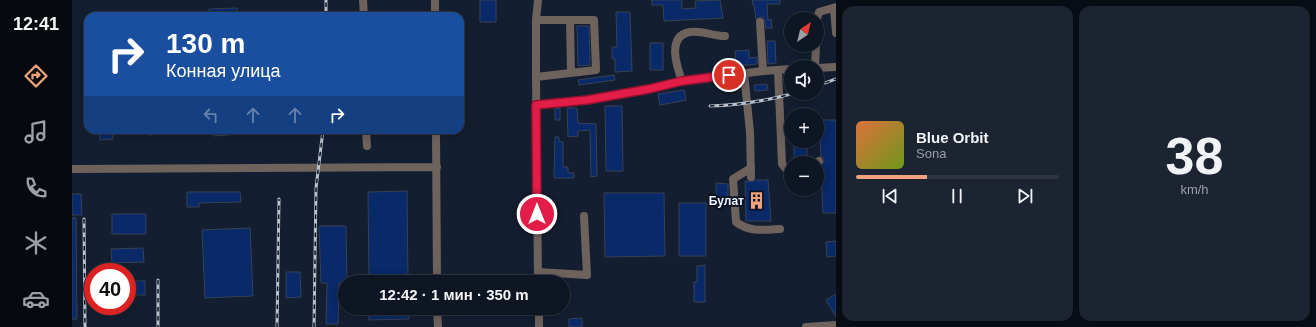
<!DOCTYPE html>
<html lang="ru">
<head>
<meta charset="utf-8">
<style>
	body { margin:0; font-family:Helvetica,sans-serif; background:#1c2331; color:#f1f3f6; height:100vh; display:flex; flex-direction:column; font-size:15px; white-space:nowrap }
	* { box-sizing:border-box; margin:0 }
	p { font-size:13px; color:#9b9fa6 }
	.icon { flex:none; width:22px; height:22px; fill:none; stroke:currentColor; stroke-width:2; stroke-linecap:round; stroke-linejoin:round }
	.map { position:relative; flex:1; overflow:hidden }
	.sheet { display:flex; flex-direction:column; gap:6px; padding:6px; background:#080c14; width:480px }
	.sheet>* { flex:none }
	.guide { position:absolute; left:12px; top:12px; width:380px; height:122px; border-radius:12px; box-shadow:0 2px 10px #0003,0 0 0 1px #2e3541; background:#1a4fa0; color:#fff; overflow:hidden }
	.needle { width:26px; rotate:35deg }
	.fabs { position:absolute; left:712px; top:12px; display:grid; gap:8px }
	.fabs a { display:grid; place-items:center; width:40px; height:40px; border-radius:50%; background:#0e1624; box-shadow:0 2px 10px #0003,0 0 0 1px #2e3541; font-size:20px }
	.speed { position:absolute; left:12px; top:263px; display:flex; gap:8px; font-size:20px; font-weight:700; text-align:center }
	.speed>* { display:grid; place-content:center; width:52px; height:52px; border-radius:50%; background:#0e1624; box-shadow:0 2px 10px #0003,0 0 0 1px #2e3541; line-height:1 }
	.speed .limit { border:6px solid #d22; background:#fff; color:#111 }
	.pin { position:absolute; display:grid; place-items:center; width:34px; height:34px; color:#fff; margin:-17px; border:2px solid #fff; border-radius:50%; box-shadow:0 1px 4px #0007 }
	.me { position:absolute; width:44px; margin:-22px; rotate:0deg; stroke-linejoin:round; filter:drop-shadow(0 0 3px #0008) }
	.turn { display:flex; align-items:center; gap:14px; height:84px; padding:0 16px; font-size:18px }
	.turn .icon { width:52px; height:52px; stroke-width:2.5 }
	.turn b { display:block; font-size:28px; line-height:34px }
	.lanes { display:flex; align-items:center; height:38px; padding:0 16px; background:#0003; justify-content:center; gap:20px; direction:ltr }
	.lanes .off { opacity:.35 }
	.sheet .tile { flex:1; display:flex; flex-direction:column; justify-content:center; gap:6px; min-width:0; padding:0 14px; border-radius:12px; background:#1c2331 }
	.sheet .dial { align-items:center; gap:0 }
	.dial b { font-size:52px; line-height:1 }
	.song { display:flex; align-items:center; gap:12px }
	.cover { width:48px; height:48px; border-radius:6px; background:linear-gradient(135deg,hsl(20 70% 55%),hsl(80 70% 35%)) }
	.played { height:4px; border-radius:2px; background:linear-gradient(90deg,#f1a17c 35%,#2e3541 35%) }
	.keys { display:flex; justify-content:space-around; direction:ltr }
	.sheet .tiles { flex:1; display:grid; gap:6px; grid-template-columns:repeat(2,1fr) }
	.trip { position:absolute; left:266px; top:275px; width:232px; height:40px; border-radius:20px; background:#0e1624; box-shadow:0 2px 10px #0003,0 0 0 1px #2e3541; font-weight:700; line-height:40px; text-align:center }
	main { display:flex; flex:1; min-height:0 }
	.tab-bar { display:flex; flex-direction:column; width:72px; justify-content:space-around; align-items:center; background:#06090e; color:#9b9fa6 }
	.tab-bar .icon { width:28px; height:28px }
	.tab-bar .current { color:#f1a17c }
	.tab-bar b { font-size:18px; color:#f1f3f6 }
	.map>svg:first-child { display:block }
	.building { fill:#092968; stroke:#364256 }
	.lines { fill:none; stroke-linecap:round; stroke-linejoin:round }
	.minor { stroke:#6e625d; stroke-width:8 }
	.rail-casing { stroke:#bbc2ce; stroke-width:3 }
	.rail { stroke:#0b1426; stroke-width:1.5; stroke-dasharray:4.5; stroke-linecap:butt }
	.route-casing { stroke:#92132f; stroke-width:10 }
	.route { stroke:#e11d48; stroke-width:7 }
	.labels { text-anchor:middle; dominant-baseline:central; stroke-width:4; stroke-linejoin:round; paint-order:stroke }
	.poi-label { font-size:12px; font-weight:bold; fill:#eef4fe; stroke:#0b1426; text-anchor:end }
</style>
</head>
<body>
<main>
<nav class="tab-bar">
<b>12:41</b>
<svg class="icon current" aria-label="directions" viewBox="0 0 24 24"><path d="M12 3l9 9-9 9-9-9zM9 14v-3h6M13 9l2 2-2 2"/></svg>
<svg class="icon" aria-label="music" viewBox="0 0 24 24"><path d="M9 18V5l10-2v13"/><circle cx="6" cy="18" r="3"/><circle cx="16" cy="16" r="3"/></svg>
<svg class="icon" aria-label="phone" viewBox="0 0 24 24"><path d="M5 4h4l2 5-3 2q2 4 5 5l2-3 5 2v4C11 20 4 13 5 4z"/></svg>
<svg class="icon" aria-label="climate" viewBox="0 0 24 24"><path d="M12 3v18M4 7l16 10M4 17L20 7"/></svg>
<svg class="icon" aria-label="car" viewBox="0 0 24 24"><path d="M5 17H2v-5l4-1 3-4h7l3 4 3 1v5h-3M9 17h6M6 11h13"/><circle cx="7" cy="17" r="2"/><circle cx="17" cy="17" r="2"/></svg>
</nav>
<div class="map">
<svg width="764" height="327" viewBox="0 0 764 327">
	<rect width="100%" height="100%" fill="#131e30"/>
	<path class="building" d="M408,0H424V22H408Z
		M580,0H610V9L624,8L623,1L648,0L651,18L592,21L591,5H580Z
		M680,0H708V4H695L696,20L699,19L700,28H694L693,21L691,17H687L684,19L682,5H681Z
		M165,8L166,16H137V9Z
		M544,12H558L560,71L543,72V59H540V47H545Z
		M505,26H517L518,65L506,66Z
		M695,41H703L704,63L696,64Z
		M578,43H591V70H578Z
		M677,50V58L685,57V64L664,66L663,51Z
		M542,75L543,80L507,85L506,80Z
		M695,84L696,90L683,91L682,85Z
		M612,90L614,100L588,105L586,94Z
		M533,106H550L551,171H534Z
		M488,108V120H483V109Z
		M495,108H505L506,123L524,124L525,176L519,177L518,130L506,131V136L496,137Z
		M745,120H764V213H751L749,166L752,161V158L749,156L748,134L745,135Z
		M27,130H41V139L28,140Z
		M77,130H95V134L77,135Z
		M141,130H169V134L142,136Z
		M483,137H487V142H491V167H496V173H502V178H482Z
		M722,145H735V161L722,162Z
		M683,180H696L699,221H674L673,181L680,182Z
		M644,183L656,184V198H644Z
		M335,191L336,282H297L296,192Z
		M115,192H168L169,202L127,203V207H115Z
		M532,193H592L593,256L533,257Z
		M0,194H9L10,215H0Z
		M607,203H634V256H607Z
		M40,214H74V234H40Z
		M0,218H4L5,319H0Z
		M247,226H274L275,282L267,283L266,324H254L255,283H249Z
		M178,228L181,296L133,298L130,230Z
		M764,241V256L755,257L754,242Z
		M71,248L72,262L40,263L39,249Z
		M633,265V302H622V282L625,281V266Z
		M214,272H228L229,297L214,298Z
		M55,281H73V295H55Z
		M764,294V317L754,300Z
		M297,308H337V319L297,320Z
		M510,318V327H497V319Z"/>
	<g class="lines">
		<path class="minor" d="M291,0L292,16
			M363,0V16
			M762,8L764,33
			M745,19L747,12L764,7
			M498,20L499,73
			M688,22L691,71
			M743,67L744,45
			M745,68L764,67
			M706,70L710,164L714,169L719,171
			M672,73L678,132L679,177
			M464,77L524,70L522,20H464
			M610,81C605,67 594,36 618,32C630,30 641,36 653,36
			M464,105L515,100L577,89L610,81L691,71L719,69
			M294,130L295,146
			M364,130L365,282
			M743,163L747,161
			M679,168L661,179L664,222C677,232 691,230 708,229
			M0,169L365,167
			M466,272L515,275L512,216
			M466,282L464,77V20L466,0
			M365,308L366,327
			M467,308V327
			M734,327L764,325"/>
		<defs>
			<path id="rail" d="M254,16V0
				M745,86L764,79
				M638,106C667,105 694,101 723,93
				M12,219L13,327
				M86,280V327
				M205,327L207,199
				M242,327L244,188L251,130"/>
		</defs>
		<use href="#rail" class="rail-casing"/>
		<use href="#rail" class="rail"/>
	</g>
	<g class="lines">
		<defs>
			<path id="route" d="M465,214L464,105L515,100L577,89L610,81L657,75"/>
		</defs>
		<use href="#route" class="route-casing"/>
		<use href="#route" class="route"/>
	</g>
	<defs>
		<symbol id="building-bare" viewBox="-9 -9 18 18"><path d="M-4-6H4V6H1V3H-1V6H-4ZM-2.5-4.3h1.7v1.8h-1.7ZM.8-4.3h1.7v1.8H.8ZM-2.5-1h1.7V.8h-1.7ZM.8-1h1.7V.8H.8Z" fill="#f1a17c" stroke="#0b1426" stroke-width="2.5" paint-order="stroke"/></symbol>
	</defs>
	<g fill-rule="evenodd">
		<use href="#building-bare" x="672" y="188" width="25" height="25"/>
	</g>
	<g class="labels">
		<g class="poi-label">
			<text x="672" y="201">Булат</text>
		</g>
	</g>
</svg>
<div class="fabs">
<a><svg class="needle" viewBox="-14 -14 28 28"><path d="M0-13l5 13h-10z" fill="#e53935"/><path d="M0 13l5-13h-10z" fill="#9b9fa6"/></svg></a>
<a><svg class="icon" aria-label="sound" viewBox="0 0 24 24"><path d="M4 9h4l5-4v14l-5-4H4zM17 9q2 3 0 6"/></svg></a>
<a>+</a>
<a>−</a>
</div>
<div class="speed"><div class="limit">40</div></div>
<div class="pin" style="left:657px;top:75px;background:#d93025"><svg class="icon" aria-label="arrive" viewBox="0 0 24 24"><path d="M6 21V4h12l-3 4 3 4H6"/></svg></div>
<svg class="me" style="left:465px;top:214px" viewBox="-20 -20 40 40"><circle r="17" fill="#e11d48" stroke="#fff" stroke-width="3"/><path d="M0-11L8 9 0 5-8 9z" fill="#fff"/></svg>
<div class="trip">12:42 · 1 мин · 350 m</div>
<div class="guide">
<div class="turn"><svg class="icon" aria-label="right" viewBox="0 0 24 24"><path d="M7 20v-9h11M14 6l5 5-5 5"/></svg><div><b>130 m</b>Конная улица</div></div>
<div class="lanes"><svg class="icon off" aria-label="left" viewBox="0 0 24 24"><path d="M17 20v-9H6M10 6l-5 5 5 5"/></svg><svg class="icon off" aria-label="ahead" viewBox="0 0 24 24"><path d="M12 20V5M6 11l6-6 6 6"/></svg><svg class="icon off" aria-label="ahead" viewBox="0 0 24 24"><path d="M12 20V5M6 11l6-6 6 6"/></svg><svg class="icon" aria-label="right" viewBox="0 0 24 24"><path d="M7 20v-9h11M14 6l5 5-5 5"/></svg></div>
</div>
</div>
<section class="sheet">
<div class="tiles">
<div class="tile">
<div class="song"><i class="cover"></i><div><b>Blue Orbit</b><p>Sona</p></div></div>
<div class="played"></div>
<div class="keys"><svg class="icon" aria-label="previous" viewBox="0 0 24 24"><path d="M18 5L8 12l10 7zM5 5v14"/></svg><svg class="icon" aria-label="pause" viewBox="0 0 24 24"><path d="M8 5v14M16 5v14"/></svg><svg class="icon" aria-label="next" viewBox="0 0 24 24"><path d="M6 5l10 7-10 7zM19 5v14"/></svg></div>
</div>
<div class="tile dial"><b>38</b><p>km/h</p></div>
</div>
</section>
</main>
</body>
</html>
